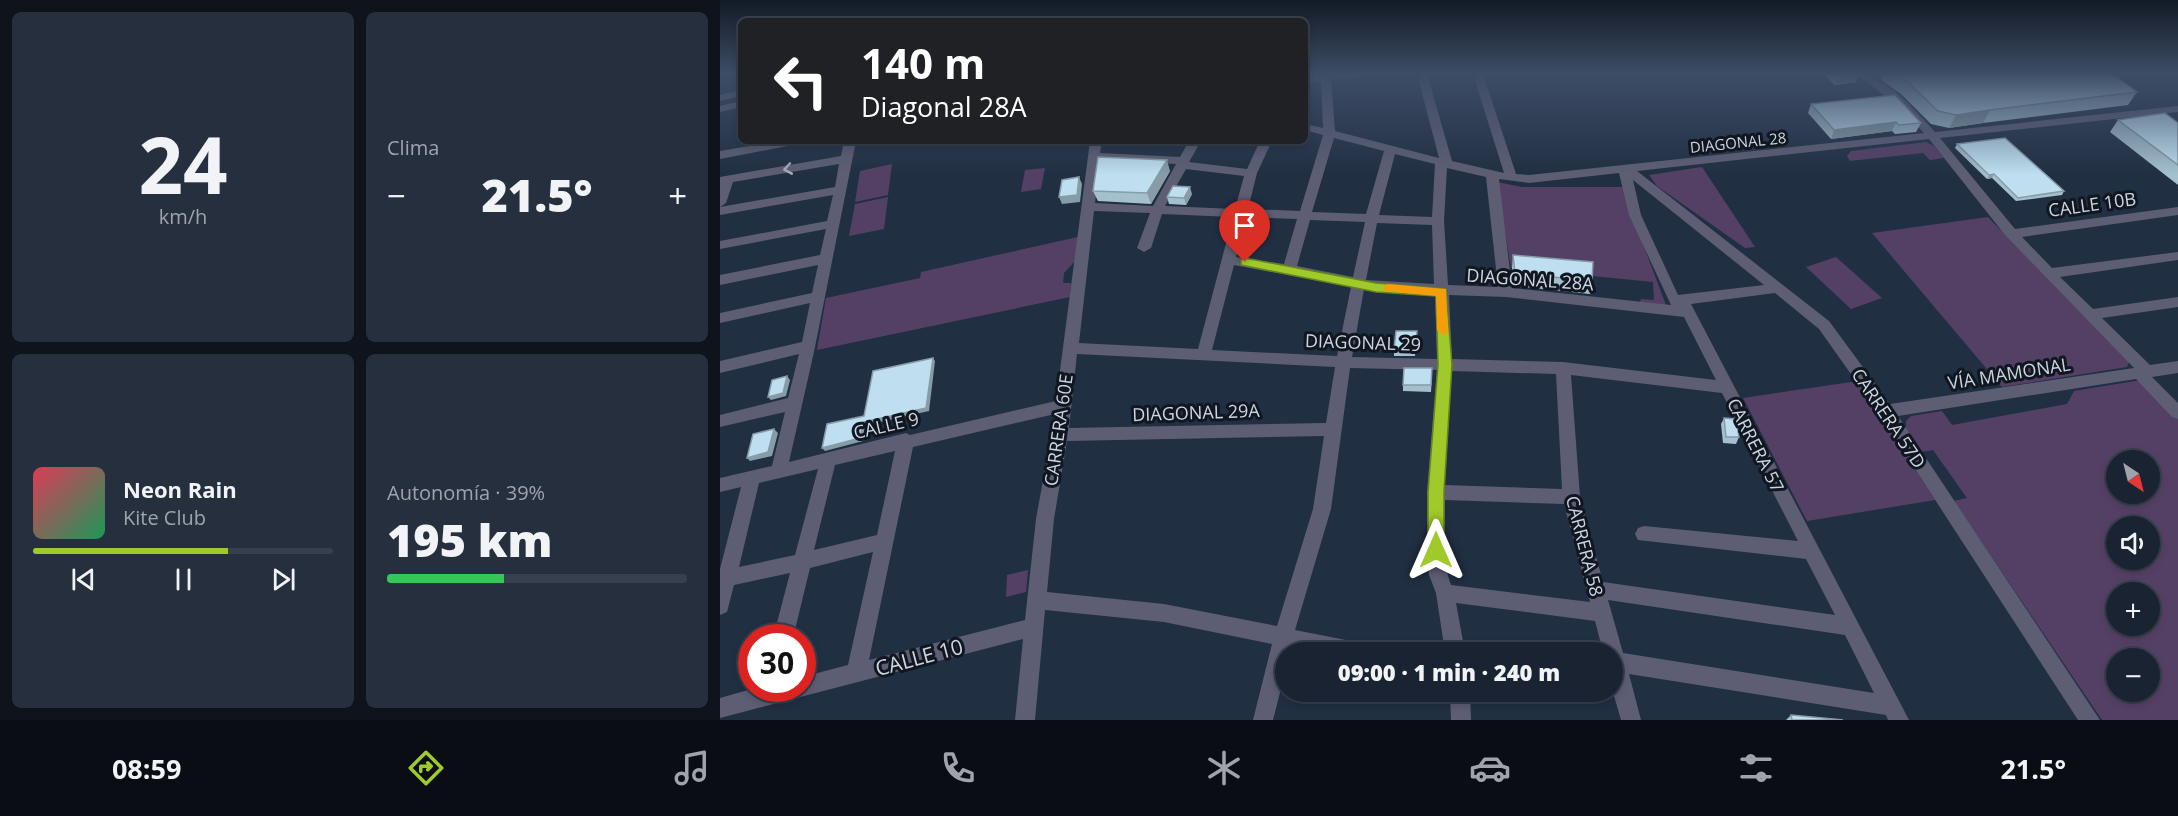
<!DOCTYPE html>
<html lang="es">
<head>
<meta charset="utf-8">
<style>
	body { margin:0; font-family:"Open Sans",sans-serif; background:#262f3e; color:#f1f3f6; height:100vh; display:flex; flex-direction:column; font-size:22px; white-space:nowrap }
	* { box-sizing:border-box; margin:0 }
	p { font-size:20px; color:#9fa4ac }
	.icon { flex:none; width:33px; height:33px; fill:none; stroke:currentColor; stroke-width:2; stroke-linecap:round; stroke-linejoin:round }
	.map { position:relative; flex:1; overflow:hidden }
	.sheet { display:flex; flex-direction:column; gap:12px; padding:12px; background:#0e131c; width:720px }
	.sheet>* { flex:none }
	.top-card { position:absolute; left:18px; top:18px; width:570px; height:126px; border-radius:9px; box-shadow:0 3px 9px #0003,0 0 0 2px #37404d; background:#202124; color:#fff; overflow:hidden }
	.needle { width:39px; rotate:145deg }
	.tools { position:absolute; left:1386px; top:450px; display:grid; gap:12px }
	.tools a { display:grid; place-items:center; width:54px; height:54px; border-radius:50%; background:#192332; box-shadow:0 3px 9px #0003,0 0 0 2px #37404d; font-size:30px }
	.speed { position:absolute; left:18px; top:624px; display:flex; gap:12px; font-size:30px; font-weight:700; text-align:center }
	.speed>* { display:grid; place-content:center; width:78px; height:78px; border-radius:50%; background:#192332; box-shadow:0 3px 9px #0003,0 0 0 2px #37404d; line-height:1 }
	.speed .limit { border:9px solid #d22; background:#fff; color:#111 }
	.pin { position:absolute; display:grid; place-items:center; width:51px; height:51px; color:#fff; margin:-62px -26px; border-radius:50% 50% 50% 0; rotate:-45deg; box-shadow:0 0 6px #0007 }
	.pin .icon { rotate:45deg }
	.me { position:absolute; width:66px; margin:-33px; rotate:0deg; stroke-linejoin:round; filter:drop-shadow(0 0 4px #0008) }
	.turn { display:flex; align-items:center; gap:21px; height:126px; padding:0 24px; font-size:27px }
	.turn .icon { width:78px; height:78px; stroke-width:2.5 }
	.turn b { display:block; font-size:42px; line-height:51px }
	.big { font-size:45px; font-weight:800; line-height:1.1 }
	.sheet .tile { flex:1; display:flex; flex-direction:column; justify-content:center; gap:9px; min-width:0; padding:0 21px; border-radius:9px; background:#262f3e }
	.sheet .dial { align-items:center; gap:0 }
	.dial b { font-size:78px; line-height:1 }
	.song { display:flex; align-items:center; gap:18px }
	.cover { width:72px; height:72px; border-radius:9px; background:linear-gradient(135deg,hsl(350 70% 55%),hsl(150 70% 35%)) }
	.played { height:6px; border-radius:3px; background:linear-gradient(90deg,#a0c92b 65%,#37404d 65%) }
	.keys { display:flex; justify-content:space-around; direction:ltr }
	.heat { display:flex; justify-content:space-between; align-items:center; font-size:33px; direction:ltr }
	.charge { height:9px; border-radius:4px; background:linear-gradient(90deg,#34c759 39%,#37404d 0) }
	.sheet .tiles { flex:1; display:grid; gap:12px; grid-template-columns:repeat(2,1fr) }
	.trip { position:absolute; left:555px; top:642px; width:348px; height:60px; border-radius:30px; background:#192332; box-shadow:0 3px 9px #0003,0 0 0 2px #37404d; font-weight:800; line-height:60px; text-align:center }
	.menu { display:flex; height:96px; justify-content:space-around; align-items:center; background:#0a0e14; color:#9fa4ac }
	.menu .icon { width:42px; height:42px }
	.menu .selected { color:#a0c92b }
	.menu b { font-size:27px; color:#f1f3f6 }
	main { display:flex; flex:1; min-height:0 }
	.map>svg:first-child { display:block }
	.green { fill:#554065; fill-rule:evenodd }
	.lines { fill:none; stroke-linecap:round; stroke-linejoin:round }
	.minor { fill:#5d5e74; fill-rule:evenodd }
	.wall { fill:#a4c0ce }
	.shaded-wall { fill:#869ca8 }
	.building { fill:#bfdff0; stroke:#869ca8; stroke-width:1.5 }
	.oneway { stroke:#a5abbc }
	.route { fill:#a0c92b; stroke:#68831c; stroke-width:1.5 }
	.slow { fill:#f59e0b }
	.labels { text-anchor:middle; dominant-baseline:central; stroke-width:6; stroke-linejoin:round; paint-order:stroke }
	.far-street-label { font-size:15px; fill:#ccd5e2; stroke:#101720 }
	.street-label { font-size:18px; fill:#ccd5e2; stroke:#101720 }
	.near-street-label { font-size:21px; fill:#ccd5e2; stroke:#101720 }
</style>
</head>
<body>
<main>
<section class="sheet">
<div class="tiles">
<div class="tile dial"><b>24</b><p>km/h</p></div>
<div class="tile"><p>Clima</p>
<div class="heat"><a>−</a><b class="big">21.5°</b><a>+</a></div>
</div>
<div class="tile">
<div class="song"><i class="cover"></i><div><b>Neon Rain</b><p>Kite Club</p></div></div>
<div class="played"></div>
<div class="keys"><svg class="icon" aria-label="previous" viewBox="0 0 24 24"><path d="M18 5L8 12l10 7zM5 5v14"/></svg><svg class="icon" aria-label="pause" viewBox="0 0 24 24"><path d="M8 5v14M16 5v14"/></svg><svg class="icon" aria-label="next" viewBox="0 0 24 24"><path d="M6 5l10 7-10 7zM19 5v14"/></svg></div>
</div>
<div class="tile"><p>Autonomía · 39%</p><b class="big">195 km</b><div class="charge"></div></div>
</div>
</section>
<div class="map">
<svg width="1458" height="720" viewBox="0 0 1458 720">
	<rect width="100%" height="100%" fill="#212f43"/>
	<path class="green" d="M1206,142L1214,146L1224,158L1210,160L1203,153L1130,161L1127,156L1131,151Z
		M172,164L168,195L135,202L140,171Z
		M982,167L1035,247L1025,248L937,186L929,175Z
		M325,168L321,189L301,192L305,170Z
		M777,182L802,187H906L921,239L946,305L920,302L921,299L934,300L933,282L791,268Z
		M168,197L164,229L129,236L135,204Z
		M1268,217L1409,362L1407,367L1282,387L1152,233Z
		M358,237L356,260L344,273L343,283H351L350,297L97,350L106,298L200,278L201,272Z
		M1116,257L1162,298L1131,309L1086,267Z
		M1421,380L1458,419V720H1382L1234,501L1247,498L1213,450L1201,452L1186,429V421L1191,416L1222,411L1232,425L1347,404L1354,391ZM1396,460H1430V494H1396ZM1396,526H1430V560H1396ZM1396,592H1430V626H1396ZM1396,658H1430V692H1396Z
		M1138,381L1215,500L1087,521L1023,398Z
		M308,570L306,592L286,597L287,575Z"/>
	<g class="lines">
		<path class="minor" d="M611,74H647L642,77L611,80L615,131L719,158L697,74H707L732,161L784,173L753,74H763L796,174L809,175L1204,133L1182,110L1137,74C1164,74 1197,112 1215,132L1458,106V112L1220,138L1295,229L1458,207V215L1302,237L1332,268L1458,252V260L1340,277L1373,309L1458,297V307L1382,318L1430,365L1458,361V373L1432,377L1458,403V419L1452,417L1416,379L1178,416L1380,720H1358L1160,415L1099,329L1055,293L971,304L1189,720H1168L1166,715L909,674L921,720H901L892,689V652H883L875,621L736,603L745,652H725L716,593L709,575L707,550V492L717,370L630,368L611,509L575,630L636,642L643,645L646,652H591L570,648L569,652H566V669L553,720H533L552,644L444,622L325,610L315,720H295L303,639L0,718V698L35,688H82V677L128,665L153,552L90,568L73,638H53L70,573L14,585L7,612L0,615V569L21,487L0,492V478L52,466L65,412L0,427V415L68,398L79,354L0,373V361L82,342L90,303L0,323V313L92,293L98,265L0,285V275L100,255L106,229L0,249V241L107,221L113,195L0,215V207L115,187L119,164L13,182L6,203L0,207V177L121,156L124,141H136L94,352L69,462L186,433L190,435L336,401L370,141H382L380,153L460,157L469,141H481L469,162L527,169L540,141H552L537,173L528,209L580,211L603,135L585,130V124L603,128L601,81L585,83V77ZM614,138L664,151L646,214L592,212ZM1209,139L1285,235L1414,368L1170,404L1109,321L917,171ZM675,154L715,164L712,217L659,215ZM380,160L456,164L433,206L375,203ZM727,168L766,177L778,287L728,285L724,221ZM466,169L524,176L515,209L445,206ZM899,173L909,215L951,305L792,288L779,179L809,183ZM913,180L1044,285L958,295L921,215ZM374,211L430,213L417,248L424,252L431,248L442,214L513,217L478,349L359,343ZM526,217L577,219L564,264L516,257ZM590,220L645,222L633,277L577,266ZM657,223L712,225L714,284L646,280ZM514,265L631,287L617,356L492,350ZM644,289L715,294L717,359L632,357ZM729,295L786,297L964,317L996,380L843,362L732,359ZM357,354L615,367L606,423L349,428ZM732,371L836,374L842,489L725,485ZM851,375L1002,393L1078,541L924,526L918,528L915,534L918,540L1086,559L1115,615L883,582L860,497ZM335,414L316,519L305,620L149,660L193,447ZM604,436L593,509L557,626L444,604L327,592L334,519L347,441ZM175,451L157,535L94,550L115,465ZM98,469L75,555L19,567L39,483ZM725,500L844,504L870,602L731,585C721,559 725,527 725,500ZM888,600L1125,635L1154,693L903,653Z
			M21,90V96L0,101V95Z
			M21,101V107L0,112V106Z
			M59,141H84L78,144L0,159V151Z
			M730,692H750L751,720H731Z"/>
	</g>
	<path class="wall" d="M1104,74H1137L1136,82L1115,85Z
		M1163,74H1392L1417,92L1408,105L1263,123L1229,128L1211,124L1181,94L1161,80Z
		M1091,104L1201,123L1196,132L1175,134L1172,131L1111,139L1088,113Z
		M1398,120L1458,123V185L1390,132Z
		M1237,144L1344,191L1342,195L1296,201L1272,178L1267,179L1235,148Z
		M450,171L431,204L378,201L373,191Z
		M472,194L466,205L449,204L447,197Z
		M793,255L872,281L870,294L794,286L792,268Z
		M697,331L695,356H674V350Z
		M712,375L711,392L683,391V385Z
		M1004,418L1019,437L1016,444L1003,443L1001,424Z
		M1071,715L1123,720H1066Z"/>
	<path class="shaded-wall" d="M1138,75L1136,82L1115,85L1117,78Z
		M1270,110L1263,123L1229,128L1236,115Z
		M1176,122L1172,131L1111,139L1114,130Z
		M447,160L450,171L431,204L427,193Z
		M1274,174L1272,178L1267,179L1269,175Z
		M359,177L362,184L360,202L342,204L339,197Z
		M470,187L472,194L466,205L464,198Z
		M213,358L215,361L209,411L146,425L143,441L105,451L102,448L143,422Z
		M67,376L70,380L66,396L51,400L48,397Z
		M54,429L58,433L52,456L30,461L27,458Z"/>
	<path class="building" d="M1113,74H1137L1138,75L1117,78Z
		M1177,74H1392L1417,92L1270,110L1236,115L1218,111L1187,81Z
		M1175,95L1201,123L1179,125L1176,122L1114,130L1091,104Z
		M1445,113L1458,123V165L1398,120Z
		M1285,138L1344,191L1298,198L1274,174L1269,175L1237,144Z
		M378,157L447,160L427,193L373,191Z
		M359,177L357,195L339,197L342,180Z
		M453,186L470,187L464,198L447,197Z
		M793,255L873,262L872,281L795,273Z
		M676,331H697L695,351L674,350Z
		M213,358L206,408L143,422L140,438L102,448L107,424L144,416L153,371Z
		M684,368H712L711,385H683Z
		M67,376L63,393L48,397L52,380Z
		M1004,418L1016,419L1019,437H1006Z
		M54,429L48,452L27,458L33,434Z
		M1071,715L1113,719L1123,720H1072Z"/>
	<defs><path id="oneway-chevron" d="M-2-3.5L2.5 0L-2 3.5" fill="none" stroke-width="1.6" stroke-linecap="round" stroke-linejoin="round" transform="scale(1.5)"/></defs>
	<use class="oneway" href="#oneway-chevron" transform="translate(68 169) rotate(170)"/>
	<linearGradient id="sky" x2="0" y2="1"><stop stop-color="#121a25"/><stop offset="0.42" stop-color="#3d4d66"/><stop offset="1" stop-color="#3d4d66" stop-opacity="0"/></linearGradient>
	<rect width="1458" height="175" fill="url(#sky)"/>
	<path class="route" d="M525,258L656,283L726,289L732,365L724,492V550L722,555L716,557L710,555L708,550V492L718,365L716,296L656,292L521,265V260Z"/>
	<path class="slow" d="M669,284L726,289L728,333L723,335L717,330L716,296L664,291V285Z"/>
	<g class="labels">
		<g class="far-street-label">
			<text transform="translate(1018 142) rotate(-6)">DIAGONAL 28</text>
		</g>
		<g class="street-label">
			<text transform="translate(1372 204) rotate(-8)">CALLE 10B</text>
			<text transform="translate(810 279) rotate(4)">DIAGONAL 28A</text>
			<text transform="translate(643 342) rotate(2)">DIAGONAL 29</text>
			<text transform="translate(1289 373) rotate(-9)">VÍA MAMONAL</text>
			<text transform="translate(476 412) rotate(-2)">DIAGONAL 29A</text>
			<text transform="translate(1169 418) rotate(56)">CARRERA 57D</text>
			<text transform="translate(166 425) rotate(-13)">CALLE 9</text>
			<text transform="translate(338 430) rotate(-82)">CARRERA 60E</text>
			<text transform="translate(1036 445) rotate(63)">CARRERA 57</text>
			<text transform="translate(865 546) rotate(76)">CARRERA 58</text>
		</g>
		<g class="near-street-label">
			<text transform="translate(199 657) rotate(-15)">CALLE 10</text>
		</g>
	</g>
</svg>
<div class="tools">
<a><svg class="needle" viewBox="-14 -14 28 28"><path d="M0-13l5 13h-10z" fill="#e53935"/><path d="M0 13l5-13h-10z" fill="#9fa4ac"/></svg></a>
<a><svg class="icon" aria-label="sound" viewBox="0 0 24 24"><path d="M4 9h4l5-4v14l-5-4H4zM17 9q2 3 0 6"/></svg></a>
<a>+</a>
<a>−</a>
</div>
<div class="speed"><div class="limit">30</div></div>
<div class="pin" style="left:525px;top:262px;background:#d93025"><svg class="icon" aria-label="arrive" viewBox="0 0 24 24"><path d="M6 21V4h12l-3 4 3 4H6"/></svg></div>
<svg class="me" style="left:716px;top:550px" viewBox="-20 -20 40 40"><path d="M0-17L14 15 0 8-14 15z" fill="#a0c92b" stroke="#fff" stroke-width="4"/></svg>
<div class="trip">09:00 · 1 min · 240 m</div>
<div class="top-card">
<div class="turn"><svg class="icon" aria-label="left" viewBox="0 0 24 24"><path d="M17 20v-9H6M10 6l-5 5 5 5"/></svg><div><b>140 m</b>Diagonal 28A</div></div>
</div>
</div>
</main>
<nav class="menu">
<b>08:59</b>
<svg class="icon selected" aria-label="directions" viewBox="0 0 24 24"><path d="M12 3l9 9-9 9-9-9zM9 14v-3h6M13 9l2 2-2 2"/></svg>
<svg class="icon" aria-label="music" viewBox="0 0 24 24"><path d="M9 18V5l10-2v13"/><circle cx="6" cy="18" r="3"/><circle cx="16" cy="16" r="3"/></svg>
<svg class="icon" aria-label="phone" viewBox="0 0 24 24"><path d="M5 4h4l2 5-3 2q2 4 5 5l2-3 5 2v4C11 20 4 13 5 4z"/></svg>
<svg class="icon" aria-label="climate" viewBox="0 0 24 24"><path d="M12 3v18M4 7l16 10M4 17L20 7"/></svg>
<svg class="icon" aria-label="car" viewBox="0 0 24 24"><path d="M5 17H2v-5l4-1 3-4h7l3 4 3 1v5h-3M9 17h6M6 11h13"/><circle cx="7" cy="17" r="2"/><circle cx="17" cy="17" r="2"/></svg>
<svg class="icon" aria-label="filters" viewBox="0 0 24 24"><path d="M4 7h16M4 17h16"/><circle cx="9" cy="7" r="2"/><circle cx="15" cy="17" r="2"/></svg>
<b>21.5°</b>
</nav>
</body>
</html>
